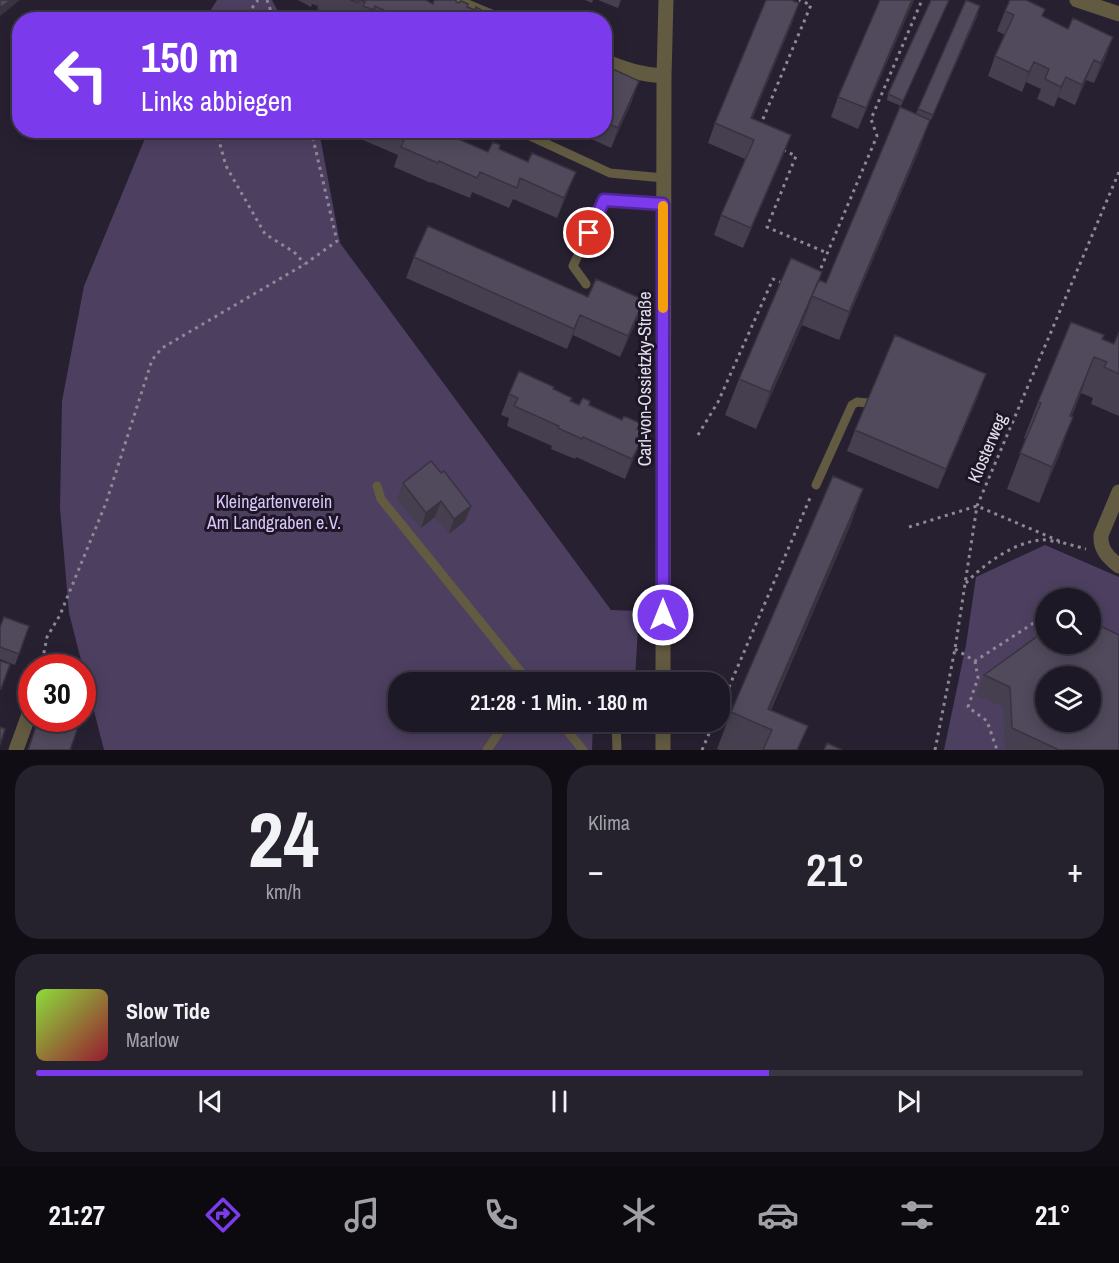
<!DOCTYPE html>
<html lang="de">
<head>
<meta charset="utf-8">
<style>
	body { margin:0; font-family:"Archivo Narrow",sans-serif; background:#25212d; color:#f1f3f6; height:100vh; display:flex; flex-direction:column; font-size:22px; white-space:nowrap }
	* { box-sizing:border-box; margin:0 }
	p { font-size:20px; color:#a0a0a7 }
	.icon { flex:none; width:33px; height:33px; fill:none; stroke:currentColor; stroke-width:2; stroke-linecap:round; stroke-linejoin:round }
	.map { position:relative; height:750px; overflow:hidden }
	.sheet { display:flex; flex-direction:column; gap:15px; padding:15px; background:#100d14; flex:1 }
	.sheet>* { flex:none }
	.banner { position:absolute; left:12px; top:12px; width:600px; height:126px; border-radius:24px; box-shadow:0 3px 15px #0003,0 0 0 2px #3b3742; background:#7c3aed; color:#fff; overflow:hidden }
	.buttons { position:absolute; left:1035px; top:588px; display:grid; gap:12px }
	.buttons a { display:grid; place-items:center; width:66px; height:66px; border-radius:50%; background:#1d1825; box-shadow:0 3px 15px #0003,0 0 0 2px #3b3742; font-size:30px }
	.speed { position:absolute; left:18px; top:654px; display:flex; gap:12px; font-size:30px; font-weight:700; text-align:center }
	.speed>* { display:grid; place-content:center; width:78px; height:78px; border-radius:50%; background:#1d1825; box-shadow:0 3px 15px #0003,0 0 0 2px #3b3742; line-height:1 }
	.speed .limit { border:9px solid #d22; background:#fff; color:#111 }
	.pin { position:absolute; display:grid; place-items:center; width:51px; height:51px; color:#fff; margin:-26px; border:3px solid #fff; border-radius:50%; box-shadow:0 2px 6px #0007 }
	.me { position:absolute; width:66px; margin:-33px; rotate:0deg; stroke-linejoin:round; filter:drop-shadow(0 0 4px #0008) }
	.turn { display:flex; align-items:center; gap:21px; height:126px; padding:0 30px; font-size:27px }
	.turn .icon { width:78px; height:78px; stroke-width:2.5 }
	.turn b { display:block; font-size:42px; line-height:51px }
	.big { font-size:45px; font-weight:600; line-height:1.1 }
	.sheet .card { flex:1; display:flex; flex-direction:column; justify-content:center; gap:9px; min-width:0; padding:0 21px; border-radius:24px; background:#25212d }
	.sheet .dial { align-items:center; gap:0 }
	.dial b { font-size:78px; line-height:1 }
	.song { display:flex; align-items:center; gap:18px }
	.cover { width:72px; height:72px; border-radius:9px; background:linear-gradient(135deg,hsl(90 70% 55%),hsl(350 70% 35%)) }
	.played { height:6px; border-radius:3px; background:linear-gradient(90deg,#7c3aed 70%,#3b3742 70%) }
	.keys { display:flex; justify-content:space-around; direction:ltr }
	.heat { display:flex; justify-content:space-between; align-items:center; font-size:33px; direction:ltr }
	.sheet .tiles { flex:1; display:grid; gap:15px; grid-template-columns:1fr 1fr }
	.card:last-child { grid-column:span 2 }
	.trip { position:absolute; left:388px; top:672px; width:342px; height:60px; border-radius:24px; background:#1d1825; box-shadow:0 3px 15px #0003,0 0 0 2px #3b3742; font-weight:600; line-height:60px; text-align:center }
	.tab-bar { display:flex; height:96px; justify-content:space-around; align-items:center; background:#0c0a0f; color:#a0a0a7 }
	.tab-bar .icon { width:42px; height:42px }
	.tab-bar .on { color:#7c3aed }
	.tab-bar b { font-size:27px; color:#f1f3f6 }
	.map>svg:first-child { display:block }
	.green { fill:#4d3f60; fill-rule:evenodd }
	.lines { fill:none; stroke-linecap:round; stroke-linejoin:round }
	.path { stroke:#8e8896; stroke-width:3; stroke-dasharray:3 4.5; stroke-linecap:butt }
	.service { stroke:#625a41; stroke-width:9 }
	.minor { stroke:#625a41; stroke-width:15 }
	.wall { fill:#463f4f }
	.shaded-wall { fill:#393340 }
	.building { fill:#51495c; stroke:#393340; stroke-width:1.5; fill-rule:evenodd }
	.route-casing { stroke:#51269a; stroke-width:15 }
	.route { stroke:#7c3aed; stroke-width:10 }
	.slow { stroke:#f59e0b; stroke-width:10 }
	.labels { text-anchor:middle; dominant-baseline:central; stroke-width:6; stroke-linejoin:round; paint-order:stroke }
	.street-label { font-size:18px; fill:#e3dfea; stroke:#1d1627 }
	.park-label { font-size:18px; fill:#dac6f8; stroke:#1d1627 }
</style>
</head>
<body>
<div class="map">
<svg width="1119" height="750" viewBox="0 0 1119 750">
	<rect width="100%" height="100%" fill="#272031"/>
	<path class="green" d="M217,0H272L282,19H205Z
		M148,131H319L340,243L611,610L639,611L635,679L603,676L601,682H399V722H593L592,750H104L69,613L60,508L62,401L84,286Z
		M1045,545L1119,577V750H944L966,645L976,577ZM1046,598H1090V644H1046ZM1046,676H1090V722H1046Z"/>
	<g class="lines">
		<path class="path" d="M267,0L274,20
			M243,20L258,0
			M760,126L811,5L799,0
			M216,130L226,166L265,234L294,252L305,264
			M783,150L796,156L767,227L827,253
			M818,275L877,136L871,119L922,0
			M698,435L718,402L773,279L782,283
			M635,440L648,446
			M909,527L977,506L1064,543L1086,549
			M966,583C984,564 1013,543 1040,540C1046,539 1054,542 1060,542
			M955,649L975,661L1046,615
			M975,661L978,678L968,707L987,721L997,750
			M41,668L47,637L60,615L106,503L152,360L162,348L305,264L337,241L311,130
			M720,708L810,498
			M702,750L714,722
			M935,750L955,649L977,506L1119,172"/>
		<path class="service" d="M517,130L610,173L664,178
			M586,284L573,266L604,200L663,204
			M816,485L852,405L857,402L868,403
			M377,486L381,499L529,682
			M615,677V682
			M560,722L583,750
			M616,722L617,750
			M487,750L506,722"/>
		<path class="minor" d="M450,0L498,20
			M1077,0L1119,14
			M604,61C624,69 642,75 664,76
			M1119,492L1101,535C1100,550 1108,557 1119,566
			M663,682L664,76L666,0
			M16,750L32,706
			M663,750V722"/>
	</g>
	<path class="wall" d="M298,0H426L433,4L456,2L497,20H341L338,18L340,15L332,11L330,15L317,9L318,6L312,4L311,7Z
		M585,0H593L592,3Z
		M598,0H621L618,8Z
		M880,0H914L858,129L831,117L838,97Z
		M949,0L901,106L887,100L888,94Z
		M799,3L792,23L752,119L791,135L783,156L743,248L714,235L721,215L745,159L708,143L715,123Z
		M1005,11L1043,17L1106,57L1094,83L1086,80L1075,105L1058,97L1054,107L1037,99L1041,89L1026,82L1022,92L988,76L995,56L1005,35L997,31Z
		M979,12L931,120L916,114L918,109Z
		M604,65L632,101L611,148L572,130H604Z
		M358,130H437L488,152L499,149L568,192L557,218L513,199L509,208L472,192L470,198L431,182V183L394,167L398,155L356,137Z
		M920,148L839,340L802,325L756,429L725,415L739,379L819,280L826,283Z
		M414,257L588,297L644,300L637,320L620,357L573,335L567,349L406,278Z
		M1119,332V416L1091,404L1093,398L1081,393L1072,416L1060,453L1039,503L1007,489L1026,439L1024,438L1038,402L1102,339L1114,344Z
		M553,389L571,401L579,405H589L622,420L640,423L638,429L641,431L637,442L640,443L625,479L576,457L575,459L551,449L552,446L507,426L509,418L501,415L509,394Z
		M979,394L938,489L847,451L855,430Z
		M431,461L465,521L449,534L435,517L421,528L397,499L403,483Z
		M863,489L850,526L771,710L799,750H720L717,749L731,712Z
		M29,626L15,665L0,659V627Z
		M1046,630L1119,750H1008L1005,749L1003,707L976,695L984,675Z"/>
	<path class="shaded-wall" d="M11,0H20L0,16V8Z
		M912,0H914L858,129L866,108Z
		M799,3L792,23L744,138L751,118Z
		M1113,37L1106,57L1094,83L1101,63Z
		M1094,60L1086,80L1075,105L1082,85Z
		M1034,62L1022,92L1029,72Z
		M1066,77L1054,107L1061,87Z
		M639,81L632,101L611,148L618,128Z
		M930,120L920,148L839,340L849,312Z
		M791,135L783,156L743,248L751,228Z
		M576,172L568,192L557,218L564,198Z
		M822,272L802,325L756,429L770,392Z
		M644,300L637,320L620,357L628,336Z
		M580,315L573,335L567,349L574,329Z
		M1094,357L1081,393L1057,452L1070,416Z
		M986,374L979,394L938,489L946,469Z
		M1073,417L1060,453L1039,503L1052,467Z
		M640,443L632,463L625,479L632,459Z
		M863,489L850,526L763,726L768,709Z
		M441,501L435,517L421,528L426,513Z
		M471,506L465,521L449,534L454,519Z"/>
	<path class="building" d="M0,0H11L0,8Z
		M350,0H359L358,3Z
		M360,0H426L433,4L434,0H456V2L459,3L461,1L468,4L467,7L475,10L476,7L483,11L482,13L486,15L487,12L494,15L493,18L497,20H402L403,18L397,16L395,20L384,15L386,11L375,6L374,10L363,6L365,2Z
		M766,0H791L799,3L751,118L791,135L751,228L721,215L754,140L715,123Z
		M880,0H912L866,108L838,97Z
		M931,0H949L903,101L888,94Z
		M966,0L980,6L933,115L918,109Z
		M1010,0H1026L1045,9L1042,16L1068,29L1073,18L1113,37L1101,63L1094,60L1082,85L1066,77L1061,87L1045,79L1049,69L1034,62L1029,72L995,56L1014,15L1005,11Z
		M604,65L639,81L618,128L604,122Z
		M900,107L930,120L849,312L812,296L819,280L826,283Z
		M395,130H437L450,136L452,131L460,135L458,139L488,152L493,142L500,145L499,149L528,162L532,153L576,172L564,198L520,178L517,188L480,172L477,178L439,161L438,163L401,147L406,135Z
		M428,226L588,297L596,279L644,300L628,336L580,315L574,329L414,257Z
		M791,258L822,272L770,392L739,379Z
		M1071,322L1104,335L1102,339L1114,344L1119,332V374L1104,367L1107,362L1094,357L1070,416L1073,417L1052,467L1020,453L1041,403L1038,402Z
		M895,335L986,374L946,469L855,430Z
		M519,371L554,387L553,389L572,398L570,401L579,405L583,398L590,401L589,405L622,420L624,416L640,423L637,429L641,431L636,441L640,443L632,459L583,437L582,439L558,428L559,426L514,406L518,398L509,394Z
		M431,461L441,473L444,471L471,506L454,519L441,501L426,513L403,483Z
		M833,476L863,489L768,709L808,726L797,750H763L772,730L731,712Z
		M4,617L29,626L19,654L0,647V627Z
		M1090,621L1119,635V750H1057V749L1012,728L1010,687L984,675L1046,630V644H1090ZM1046,676H1090V722H1046Z
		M0,661L10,664L1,689H0Z
		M39,718H45L77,730L70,750H28Z
		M0,727L5,729L0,745Z
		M827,743L842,750H824Z"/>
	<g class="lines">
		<defs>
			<path id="route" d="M589,233L604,200L663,204V615"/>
		</defs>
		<use href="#route" class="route-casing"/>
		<use href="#route" class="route"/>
		<path class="slow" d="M663,308V206"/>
	</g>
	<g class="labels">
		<g class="street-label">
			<text transform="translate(644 379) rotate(-90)">Carl-von-Ossietzky-Straße</text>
			<text transform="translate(987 448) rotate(-67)">Klosterweg</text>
		</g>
		<g class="park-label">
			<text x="274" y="501">Kleingartenverein<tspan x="274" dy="21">Am Landgraben e.V.</tspan></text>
		</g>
	</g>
</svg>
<div class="buttons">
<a><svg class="icon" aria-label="search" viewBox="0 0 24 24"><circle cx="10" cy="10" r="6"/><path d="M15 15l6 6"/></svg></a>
<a><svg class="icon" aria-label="layers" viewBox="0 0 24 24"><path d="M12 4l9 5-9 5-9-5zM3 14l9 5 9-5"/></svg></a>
</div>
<div class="speed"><div class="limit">30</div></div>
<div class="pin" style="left:589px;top:233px;background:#d93025"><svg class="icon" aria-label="arrive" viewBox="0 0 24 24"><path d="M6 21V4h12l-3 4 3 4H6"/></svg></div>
<svg class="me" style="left:663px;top:615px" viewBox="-20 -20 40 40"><circle r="17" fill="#7c3aed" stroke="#fff" stroke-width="3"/><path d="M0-11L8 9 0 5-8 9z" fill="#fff"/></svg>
<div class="trip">21:28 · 1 Min. · 180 m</div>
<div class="banner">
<div class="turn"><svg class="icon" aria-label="left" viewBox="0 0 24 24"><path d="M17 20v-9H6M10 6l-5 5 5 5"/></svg><div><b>150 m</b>Links abbiegen</div></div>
</div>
</div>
<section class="sheet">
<div class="tiles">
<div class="card dial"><b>24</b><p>km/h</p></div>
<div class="card"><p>Klima</p>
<div class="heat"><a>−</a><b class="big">21°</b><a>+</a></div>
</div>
<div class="card">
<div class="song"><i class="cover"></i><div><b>Slow Tide</b><p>Marlow</p></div></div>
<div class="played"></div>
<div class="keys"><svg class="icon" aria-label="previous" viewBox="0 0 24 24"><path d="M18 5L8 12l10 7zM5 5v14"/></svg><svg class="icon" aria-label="pause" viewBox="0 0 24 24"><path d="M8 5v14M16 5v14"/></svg><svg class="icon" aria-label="next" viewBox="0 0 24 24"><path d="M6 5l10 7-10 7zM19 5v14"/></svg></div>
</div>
</div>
</section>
<nav class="tab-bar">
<b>21:27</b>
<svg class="icon on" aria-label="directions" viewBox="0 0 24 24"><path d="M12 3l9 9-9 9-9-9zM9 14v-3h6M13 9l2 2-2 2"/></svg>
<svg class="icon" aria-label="music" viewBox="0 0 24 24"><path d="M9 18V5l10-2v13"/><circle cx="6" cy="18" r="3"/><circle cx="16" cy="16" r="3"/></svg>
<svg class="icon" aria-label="phone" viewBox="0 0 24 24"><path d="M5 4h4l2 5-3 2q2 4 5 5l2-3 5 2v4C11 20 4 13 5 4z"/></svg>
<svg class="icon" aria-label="climate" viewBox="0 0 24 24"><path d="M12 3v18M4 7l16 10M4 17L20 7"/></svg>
<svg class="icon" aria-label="car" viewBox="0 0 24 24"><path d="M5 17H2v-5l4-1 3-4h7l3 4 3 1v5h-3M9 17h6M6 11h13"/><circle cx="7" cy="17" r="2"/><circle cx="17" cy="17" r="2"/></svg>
<svg class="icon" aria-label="filters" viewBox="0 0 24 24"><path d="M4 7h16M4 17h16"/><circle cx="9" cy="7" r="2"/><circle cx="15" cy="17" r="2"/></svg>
<b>21°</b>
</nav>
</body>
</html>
